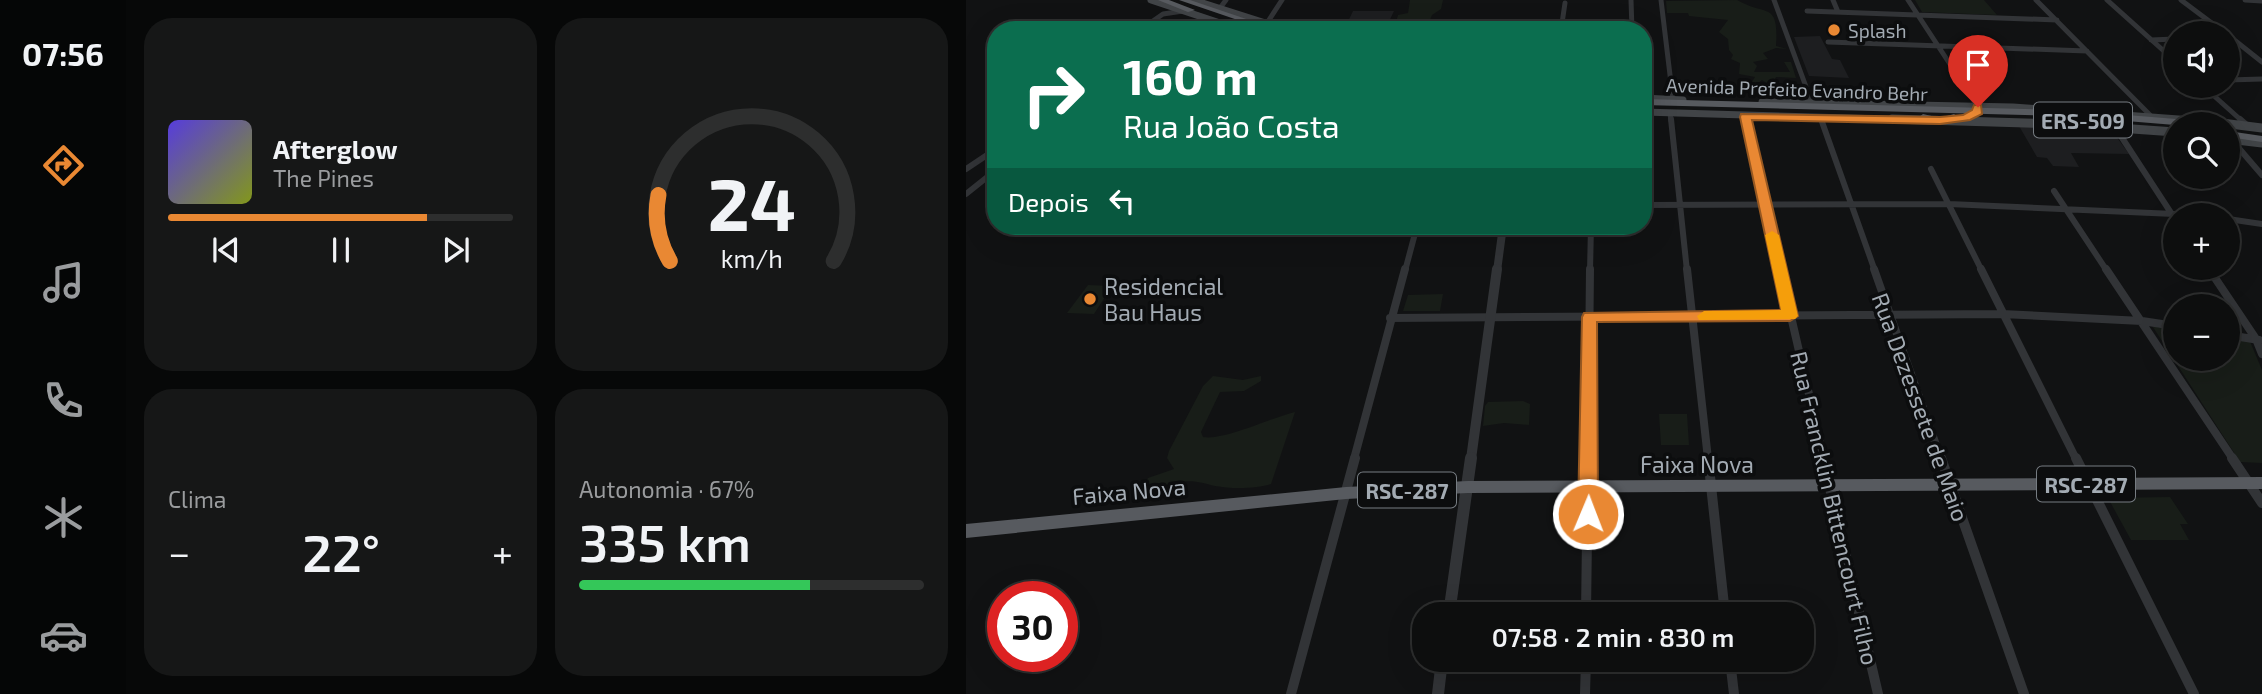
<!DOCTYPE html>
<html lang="pt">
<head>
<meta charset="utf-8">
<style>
	body { margin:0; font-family:"Exo 2",sans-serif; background:#161717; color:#f1f3f6; height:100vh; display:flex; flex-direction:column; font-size:26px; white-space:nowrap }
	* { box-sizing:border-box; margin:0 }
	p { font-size:23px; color:#9a9c9e }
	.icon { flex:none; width:38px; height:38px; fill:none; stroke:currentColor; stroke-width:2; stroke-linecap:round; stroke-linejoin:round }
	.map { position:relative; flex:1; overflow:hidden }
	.panel { display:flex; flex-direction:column; gap:18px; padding:18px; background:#070808; width:840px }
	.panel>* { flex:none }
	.guide { position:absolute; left:21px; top:21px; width:665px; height:214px; border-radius:28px; box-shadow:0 7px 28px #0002,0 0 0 2px #2d2e2e; background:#0b6e4f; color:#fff; overflow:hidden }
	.buttons { position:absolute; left:1197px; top:21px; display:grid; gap:14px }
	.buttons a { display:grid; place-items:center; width:77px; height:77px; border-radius:50%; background:#0d0e0e; box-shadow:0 7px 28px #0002,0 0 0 2px #2d2e2e; font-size:35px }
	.speed { position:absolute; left:21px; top:581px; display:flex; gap:14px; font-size:35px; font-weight:700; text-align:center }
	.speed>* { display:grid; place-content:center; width:91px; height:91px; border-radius:50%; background:#0d0e0e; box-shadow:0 7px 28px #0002,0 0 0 2px #2d2e2e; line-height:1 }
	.speed .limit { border:10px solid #d22; background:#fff; color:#111 }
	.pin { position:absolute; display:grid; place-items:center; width:60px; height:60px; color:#fff; margin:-72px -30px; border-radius:50% 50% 50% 0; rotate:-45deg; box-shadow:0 0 7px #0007 }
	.pin .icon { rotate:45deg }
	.me { position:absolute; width:77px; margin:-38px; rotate:1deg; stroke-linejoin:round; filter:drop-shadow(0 0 5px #0008) }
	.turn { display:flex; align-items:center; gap:24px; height:147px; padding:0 21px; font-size:32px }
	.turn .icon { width:91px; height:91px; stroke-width:2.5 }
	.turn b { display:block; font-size:49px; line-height:60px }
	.then { display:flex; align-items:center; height:66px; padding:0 21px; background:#0003; gap:14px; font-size:26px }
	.big { font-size:52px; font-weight:600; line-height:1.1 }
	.panel .card { flex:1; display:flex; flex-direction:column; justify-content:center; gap:10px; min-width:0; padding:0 24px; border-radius:28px; background:#161717 }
	.panel .dial { align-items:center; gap:0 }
	.dial svg { height:182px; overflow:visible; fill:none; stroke:#2d2e2e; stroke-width:7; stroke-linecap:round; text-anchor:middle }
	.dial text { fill:#f1f3f6; stroke:none }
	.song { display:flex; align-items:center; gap:21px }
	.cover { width:84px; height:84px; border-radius:10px; background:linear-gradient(135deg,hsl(250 70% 55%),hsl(70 70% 35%)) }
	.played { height:7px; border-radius:4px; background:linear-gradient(90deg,#e98833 75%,#2d2e2e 75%) }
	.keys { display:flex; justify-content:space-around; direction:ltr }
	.heat { display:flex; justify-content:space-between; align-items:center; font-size:38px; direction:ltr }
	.charge { height:10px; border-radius:5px; background:linear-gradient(90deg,#34c759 67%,#2d2e2e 0) }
	.panel .tiles { flex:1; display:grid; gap:18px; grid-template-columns:repeat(2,1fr) }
	.trip { position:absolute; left:446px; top:602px; width:402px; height:70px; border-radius:28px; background:#0d0e0e; box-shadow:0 7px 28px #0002,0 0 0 2px #2d2e2e; font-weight:600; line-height:70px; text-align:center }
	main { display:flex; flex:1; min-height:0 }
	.menu { display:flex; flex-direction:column; width:126px; justify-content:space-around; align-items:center; background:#050606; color:#9a9c9e }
	.menu .icon { width:49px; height:49px }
	.menu .on { color:#e98833 }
	.menu b { font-size:32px; color:#f1f3f6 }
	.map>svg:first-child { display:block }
	.built { fill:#1d1e20 }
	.green { fill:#181d18 }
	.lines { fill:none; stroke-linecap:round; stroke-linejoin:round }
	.minor-far3 { stroke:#323437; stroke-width:5 }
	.minor-far2 { stroke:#323437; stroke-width:6 }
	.minor-far1 { stroke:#323437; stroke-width:8 }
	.minor { stroke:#323437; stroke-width:10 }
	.tertiary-far2 { stroke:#323437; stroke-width:8 }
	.tertiary-far1 { stroke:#323437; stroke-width:10 }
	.tertiary { stroke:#323437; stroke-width:12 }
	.secondary-far1 { stroke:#414447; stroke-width:7 }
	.secondary { stroke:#414447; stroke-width:9 }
	.trunk { fill:#575a5f; fill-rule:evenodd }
	.route { fill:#e98833; stroke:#975821; stroke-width:2 }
	.slow { fill:#f59e0b }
	.poi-dot { fill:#e98833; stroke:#0c0d0e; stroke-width:2.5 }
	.labels { text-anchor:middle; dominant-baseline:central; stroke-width:7; stroke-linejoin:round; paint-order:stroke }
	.far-poi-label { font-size:19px; fill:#a3abb3; stroke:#0c0d0e; text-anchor:start }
	.far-street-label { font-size:19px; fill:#a3abb3; stroke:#0c0d0e }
	.shield { fill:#0c0d0e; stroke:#767c82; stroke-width:2 }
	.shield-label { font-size:21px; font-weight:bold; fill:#a3abb3 }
	.poi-label { font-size:23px; fill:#a3abb3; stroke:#0c0d0e; text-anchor:start }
	.street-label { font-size:23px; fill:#a3abb3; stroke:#0c0d0e }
</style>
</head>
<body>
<main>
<nav class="menu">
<b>07:56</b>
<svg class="icon on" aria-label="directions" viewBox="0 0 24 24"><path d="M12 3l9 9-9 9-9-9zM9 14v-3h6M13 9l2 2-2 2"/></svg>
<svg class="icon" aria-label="music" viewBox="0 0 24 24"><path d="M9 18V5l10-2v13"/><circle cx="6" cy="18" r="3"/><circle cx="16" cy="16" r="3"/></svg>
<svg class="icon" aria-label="phone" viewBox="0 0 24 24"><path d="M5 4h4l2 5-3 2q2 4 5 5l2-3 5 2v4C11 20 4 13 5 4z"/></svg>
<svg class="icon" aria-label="climate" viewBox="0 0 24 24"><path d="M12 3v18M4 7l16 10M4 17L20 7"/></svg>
<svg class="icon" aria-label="car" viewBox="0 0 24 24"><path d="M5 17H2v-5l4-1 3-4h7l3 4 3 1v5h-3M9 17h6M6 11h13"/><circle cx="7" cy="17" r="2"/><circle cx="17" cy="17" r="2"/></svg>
</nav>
<section class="panel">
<div class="tiles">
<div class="card">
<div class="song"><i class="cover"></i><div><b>Afterglow</b><p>The Pines</p></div></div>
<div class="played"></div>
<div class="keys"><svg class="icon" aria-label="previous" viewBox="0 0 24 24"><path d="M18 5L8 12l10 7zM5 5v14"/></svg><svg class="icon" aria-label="pause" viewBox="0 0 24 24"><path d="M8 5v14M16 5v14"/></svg><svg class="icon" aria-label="next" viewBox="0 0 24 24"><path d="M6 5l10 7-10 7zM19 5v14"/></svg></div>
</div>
<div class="card dial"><svg viewBox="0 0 100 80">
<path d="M14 69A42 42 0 1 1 86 69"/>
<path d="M14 69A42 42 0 0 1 9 40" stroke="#e98833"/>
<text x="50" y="56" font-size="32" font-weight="700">24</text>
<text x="50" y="72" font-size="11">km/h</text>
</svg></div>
<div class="card"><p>Clima</p>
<div class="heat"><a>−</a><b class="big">22°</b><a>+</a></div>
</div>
<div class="card"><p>Autonomia · 67%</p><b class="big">335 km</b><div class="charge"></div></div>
</div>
</section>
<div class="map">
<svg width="1296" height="694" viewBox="0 0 1296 694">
	<rect width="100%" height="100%" fill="#111213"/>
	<path class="built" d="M387,11H428L419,30H378Z
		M854,36L866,59L874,60L883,78L843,76L828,37Z
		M1053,126L1144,128L1163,154L1105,153L1113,167L1087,166L1081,158L1071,157Z"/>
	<path class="green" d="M444,0H477L475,9L466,15L460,30H428L432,15L442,13Z
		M771,0C800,17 813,0 810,46L821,49L810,48L797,53L802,59L787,62L791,66L788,72H824L818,62H825L830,78L810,77L807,84L804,85L796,80L787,87V98L782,88L789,77L773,74L774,63L765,59L767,55L763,50L762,39L753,32L762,20L723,16L722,13H701L700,1Z
		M949,0H1018L1031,15L956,12Z
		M122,285L146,286L128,314L101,313Z
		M477,294L474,311H437L442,295Z
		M1185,324L1209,328V359H1262V336L1283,339L1296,370V463L1274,462Z
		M247,376L277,380L295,376V381L278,391L254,392L235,432L237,437C258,441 304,418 329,412L305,484C290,489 265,489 249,486C236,483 226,479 211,483C195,487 191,501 171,497L182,478L208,469L201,458L203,451L237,386Z
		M557,401L564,404L563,425L538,423L517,426L519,406L522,402Z
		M693,414H721L723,445H695Z
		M1204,497L1222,524H1214L1223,540H1165L1142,498Z"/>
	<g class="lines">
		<path class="minor-far3" d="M665,0L666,30
			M695,0L707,100
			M808,0L846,103
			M867,0L872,12
			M942,0L1012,107
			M1070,0L1184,115
			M1141,0L1209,61
			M1215,0L1259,33
			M1279,0L1296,1
			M254,8L260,0
			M841,11L1091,20
			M301,23L316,0
			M174,30L197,14L217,11
			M595,30L599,3
			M1262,35L1296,62
			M1185,40L1209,39
			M862,42L1121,51
			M1262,80L1296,79
			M1237,86L1276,121
			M704,114L705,121
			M779,117L780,121"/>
		<path class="minor-far2" d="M705,119L721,271
			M779,119L815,271
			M855,119L909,271
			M1274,119L1282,126
			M1149,127L1209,219
			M1265,139L1296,175
			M0,169L30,149
			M965,169L1016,271
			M1088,191L1141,271
			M0,194L30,170
			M677,205L983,204L1231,215
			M1262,219L1296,224
			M1242,268L1244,271
			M439,271L451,226
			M624,271L625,226"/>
		<path class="minor-far1" d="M721,269L742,459
			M814,269L858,459
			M908,269L975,459
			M1015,269L1110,459
			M1140,269L1267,459
			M1243,269L1290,339L1296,354
			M424,318L1036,314L1176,321L1209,326
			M1262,335L1293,340
			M388,459L439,269
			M622,459L624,269"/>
		<path class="minor" d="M742,458L759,614
			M857,458L912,694
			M975,458L1058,694
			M1110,458L1228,694
			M1266,458L1296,503
			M620,614L622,458
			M764,660L768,694
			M325,694L389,458
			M619,694L620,660"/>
		<path class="tertiary-far2" d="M531,271L537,226"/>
		<path class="tertiary-far1" d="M505,459L531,269"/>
		<path class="tertiary" d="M483,614L505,458
			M472,694L476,660"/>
		<path class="secondary-far1" d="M185,0L275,30
			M227,0L321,30
			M677,98L717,100
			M796,102L1047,107L1240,121
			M677,112L987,121"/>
		<path class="secondary" d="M926,119L1096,124L1209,132
			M1224,119L1296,128
			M1262,139L1296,143"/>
		<path class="trunk" d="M192,0H203L229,10L222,12Z
			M213,0H224L313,30H301Z
			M677,99L1099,110L1235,121L1239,124L1209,125L1099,116L677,105Z
			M957,114L974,118L988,114L992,117L974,124L954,119L953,117Z
			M1262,131L1296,136V142L1262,137Z
			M1296,477V489L502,493L380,499L0,538V524L380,487L502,481Z"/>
	</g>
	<path class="route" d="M1008,105H1015L1016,114L1004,120L974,124L786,120L832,316L824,321L631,322L632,514L629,520L622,523L615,520L612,514L616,317L618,313L815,310L774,117L775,114L974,117L997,115L1006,110Z"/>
	<path class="slow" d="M806,231L813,235L832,316L829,319L733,320L731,316L738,311L815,310L799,235Z"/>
	<g class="poi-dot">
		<circle cx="868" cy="30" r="7"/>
		<circle cx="124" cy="299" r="7"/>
	</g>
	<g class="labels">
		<g class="far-poi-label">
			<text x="882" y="30">Splash</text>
		</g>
		<g class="far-street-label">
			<text transform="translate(831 89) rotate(2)">Avenida Prefeito Evandro Behr</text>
		</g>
		<g class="shield">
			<rect x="1068" y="102.5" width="98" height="35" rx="5"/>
			<rect x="1071" y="466.5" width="98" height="35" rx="5"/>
			<rect x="392" y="472.5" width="98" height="35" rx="5"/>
		</g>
		<g class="shield-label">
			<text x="1117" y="120">ERS-509</text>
			<text x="1120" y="484">RSC-287</text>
			<text x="441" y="490">RSC-287</text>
		</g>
		<g class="poi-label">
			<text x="138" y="286">Residencial<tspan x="138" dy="26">Bau Haus</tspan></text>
		</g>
		<g class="street-label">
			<text transform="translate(955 407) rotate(70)">Rua Dezessete de Maio</text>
			<text x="731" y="464">Faixa Nova</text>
			<text transform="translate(163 491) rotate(-5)">Faixa Nova</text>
			<text transform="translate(869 508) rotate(77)">Rua Francklin Bittencourt Filho</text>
		</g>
	</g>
</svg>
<div class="buttons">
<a><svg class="icon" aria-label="sound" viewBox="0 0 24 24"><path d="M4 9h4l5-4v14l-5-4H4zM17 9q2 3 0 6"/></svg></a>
<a><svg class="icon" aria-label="search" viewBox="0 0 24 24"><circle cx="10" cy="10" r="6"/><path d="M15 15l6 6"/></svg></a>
<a>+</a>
<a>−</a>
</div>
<div class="speed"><div class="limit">30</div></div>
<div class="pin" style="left:1012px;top:107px;background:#d93025"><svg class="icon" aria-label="arrive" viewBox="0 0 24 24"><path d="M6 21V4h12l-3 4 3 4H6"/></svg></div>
<svg class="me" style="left:622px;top:514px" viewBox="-20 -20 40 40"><circle r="17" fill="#e98833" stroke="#fff" stroke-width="3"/><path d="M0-11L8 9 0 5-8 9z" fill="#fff"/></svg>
<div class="trip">07:58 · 2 min · 830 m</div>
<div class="guide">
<div class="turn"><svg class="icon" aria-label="right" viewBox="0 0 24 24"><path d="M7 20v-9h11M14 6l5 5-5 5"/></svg><div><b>160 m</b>Rua João Costa</div></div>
<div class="then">Depois<svg class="icon" aria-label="left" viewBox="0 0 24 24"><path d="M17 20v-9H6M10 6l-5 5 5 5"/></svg></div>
</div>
</div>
</main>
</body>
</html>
